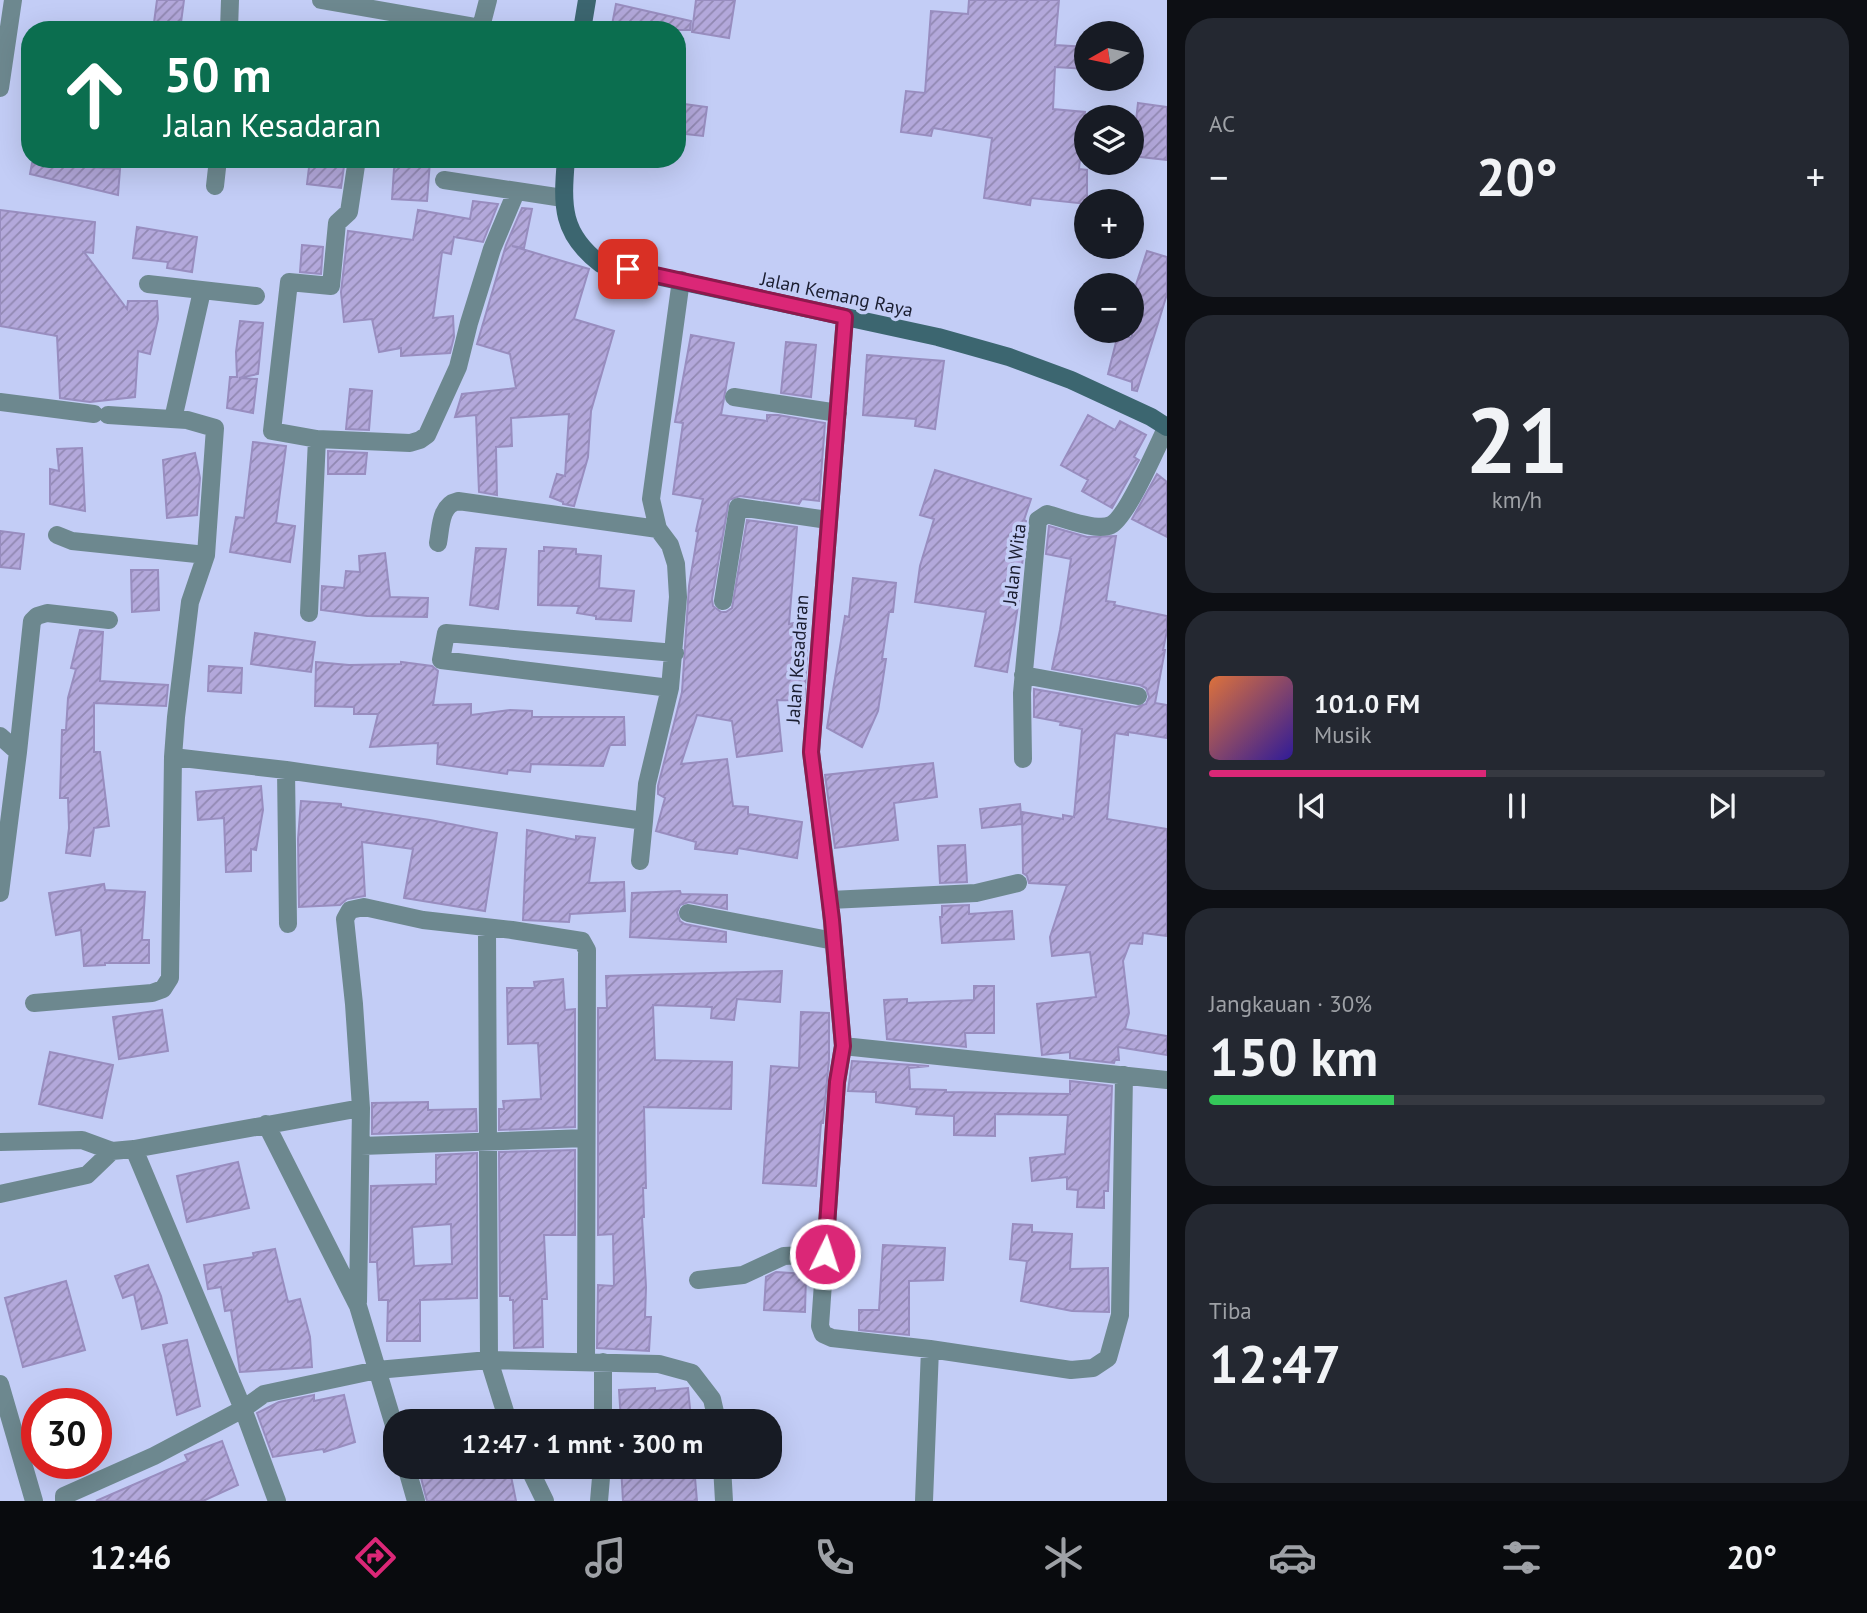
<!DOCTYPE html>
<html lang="id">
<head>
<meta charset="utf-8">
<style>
	body { margin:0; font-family:"PT Sans",sans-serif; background:#242831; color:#f1f3f6; height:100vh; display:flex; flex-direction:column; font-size:26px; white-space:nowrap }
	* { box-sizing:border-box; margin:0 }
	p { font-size:23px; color:#9ea1a6 }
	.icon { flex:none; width:38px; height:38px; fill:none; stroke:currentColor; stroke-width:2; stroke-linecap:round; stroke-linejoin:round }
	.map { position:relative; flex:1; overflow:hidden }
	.drawer { display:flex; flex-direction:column; gap:18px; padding:18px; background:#0d0f14; width:700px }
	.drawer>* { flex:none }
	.banner { position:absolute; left:21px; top:21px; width:665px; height:147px; border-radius:28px; box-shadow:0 7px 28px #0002; background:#0b6e4f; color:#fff; overflow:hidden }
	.needle { width:46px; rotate:261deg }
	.fabs { position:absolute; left:1074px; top:21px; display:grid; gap:14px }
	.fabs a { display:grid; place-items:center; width:70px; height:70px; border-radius:50%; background:#171b24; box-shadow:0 7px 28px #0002; font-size:35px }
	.speed { position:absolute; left:21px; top:1388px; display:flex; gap:14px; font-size:35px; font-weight:700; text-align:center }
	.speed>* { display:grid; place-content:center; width:91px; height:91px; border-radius:50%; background:#171b24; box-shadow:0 7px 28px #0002; line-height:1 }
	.speed .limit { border:10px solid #d22; background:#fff; color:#111 }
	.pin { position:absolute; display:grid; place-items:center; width:60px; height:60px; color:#fff; margin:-30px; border-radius:14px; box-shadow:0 4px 10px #0006 }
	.me { position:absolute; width:77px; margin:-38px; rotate:4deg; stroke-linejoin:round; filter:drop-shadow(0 0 5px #0008) }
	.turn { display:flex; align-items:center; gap:24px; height:147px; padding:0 28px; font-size:32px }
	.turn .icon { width:91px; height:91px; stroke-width:2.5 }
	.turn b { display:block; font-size:49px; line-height:60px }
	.big { font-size:52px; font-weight:700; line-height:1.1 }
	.drawer .card { flex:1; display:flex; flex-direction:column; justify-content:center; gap:10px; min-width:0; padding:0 24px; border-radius:28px; background:#242831 }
	.drawer .dial { align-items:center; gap:0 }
	.dial b { font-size:91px; line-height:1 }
	.song { display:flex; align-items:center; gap:21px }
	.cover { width:84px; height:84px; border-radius:10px; background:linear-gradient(135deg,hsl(20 70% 55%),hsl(250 70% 35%)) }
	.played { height:7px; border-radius:4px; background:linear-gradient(90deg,#db2777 45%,#363941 45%) }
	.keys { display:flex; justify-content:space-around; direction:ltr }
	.heat { display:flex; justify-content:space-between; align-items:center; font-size:38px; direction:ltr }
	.charge { height:10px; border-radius:5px; background:linear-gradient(90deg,#34c759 30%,#363941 0) }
	.trip { position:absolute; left:383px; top:1409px; width:399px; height:70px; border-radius:28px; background:#171b24; box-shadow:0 7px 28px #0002; font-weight:700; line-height:70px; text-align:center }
	.menu { display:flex; height:112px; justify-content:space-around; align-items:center; background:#090b0e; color:#9ea1a6 }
	.menu .icon { width:49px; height:49px }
	.menu .selected { color:#db2777 }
	.menu b { font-size:32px; color:#f1f3f6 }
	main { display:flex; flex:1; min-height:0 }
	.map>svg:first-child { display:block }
	.building { fill:url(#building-hatch); stroke:#988dbf; stroke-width:2; fill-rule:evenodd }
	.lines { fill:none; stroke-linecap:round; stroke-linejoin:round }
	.street { stroke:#6d888f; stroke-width:18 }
	.secondary { stroke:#3c6670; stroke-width:18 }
	.route-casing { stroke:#8e194d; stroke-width:18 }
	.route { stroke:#db2777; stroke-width:12 }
	.labels { text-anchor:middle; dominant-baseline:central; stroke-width:7; stroke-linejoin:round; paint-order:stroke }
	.street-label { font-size:19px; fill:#1a1d30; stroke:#c3cdf6 }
</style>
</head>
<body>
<main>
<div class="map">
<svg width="1167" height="1501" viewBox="0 0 1167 1501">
	<defs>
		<pattern id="building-hatch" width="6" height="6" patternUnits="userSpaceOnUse" patternTransform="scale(1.75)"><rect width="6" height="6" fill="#b3a8db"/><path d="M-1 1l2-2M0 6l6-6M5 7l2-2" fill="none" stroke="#9188b2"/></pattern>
	</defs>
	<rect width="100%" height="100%" fill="#c3cdf6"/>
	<path class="building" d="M157,0H184L180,30H153Z
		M696,0H735L729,38L692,32Z
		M969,0H1059L1055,45L1087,47V69L1055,67L1053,109L1085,112L1079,169L1087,170V204L1031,198L1030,205L984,198L992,138L933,128L931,136L901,132L906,91L925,93L931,11L968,14Z
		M616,4L691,21L690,30H611Z
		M677,103L707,107L703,136L677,133Z
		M1138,103L1167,107V160L1132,156Z
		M310,159H345L341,188L307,184Z
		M399,159L430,161L427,201L392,199L394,169Z
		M32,163L120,169L118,195L30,174Z
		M473,201L498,204L483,242L454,237L451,254L442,252L433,318L453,316L454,337L450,353L401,356V348L379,352L372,319L344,322L341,292L348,231L413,240L418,210L470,219Z
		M522,208L532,209L524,248L512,246L589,269L574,319L614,331L591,411L588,457L574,506L563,504V502L550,497L557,474L565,476L569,414L511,418L512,446L496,447L497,495L479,492L476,415L455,417L462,394L516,388L510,354L477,344L506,245Z
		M0,210L95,222L93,253L84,252L127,309L128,301H157L158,319L150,354L138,351L135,397L90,402L60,398L57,336L0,326Z
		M137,227L197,237L192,272L167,268L168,262L133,258Z
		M302,245L323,247L321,274L300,272Z
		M1147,251L1167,257V294L1137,391L1132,390V382L1108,374L1118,334L1132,338V297Z
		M240,321L263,323L258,374L239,378L257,379L253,413L227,408L230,377H237L236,352Z
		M691,335L734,343L721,415L767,421V415H778L825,423L819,501L802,499L799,504L740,496L729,500L712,599L713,606L721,612H726L732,608L747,520L797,527L789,624L794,623L795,641H806L807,657L804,701L777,700L782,751L737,757L732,721L697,715L681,764L727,759L733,806L748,807V814L802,822L797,858L738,848L737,854L695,849L696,842L656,831L665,798L658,794V786L682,692L689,586L698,532L696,531L703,499L673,494L683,423L675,422Z
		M786,342L816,345L811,397L781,393Z
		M867,355L944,361L935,429L915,426L916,419L863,415Z
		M350,389L372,391L369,430L346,429Z
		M1088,415L1115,430L1120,421L1146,435L1134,457L1139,460L1112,508L1082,491L1088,480L1061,465Z
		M253,442L286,446L276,523L295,526L290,562L230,552L236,517L244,518Z
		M82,448L85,511L50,504V469L59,471L57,449Z
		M328,451L367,453L365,474H328Z
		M195,453L200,478L197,515L167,518L163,460Z
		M935,470L1031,499L1024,520L1026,521L1019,600L1007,672L975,666L986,612L915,602L920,566L934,519L920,515Z
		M1157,474L1167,482V537L1132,519Z
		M1049,526L1087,537L1116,536L1106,601L1115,602L1114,605L1167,616V631L1163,650H1165L1155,703L1167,705V738L1128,732V735L1115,733L1107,819L1167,829V936L1143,933L1142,944L1130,943L1123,961L1129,1013L1125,1029L1167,1036V1055L1118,1047L1119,1060H1115L1114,1063L1070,1058V1052L1042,1055L1037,1004L1096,997L1090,952L1052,956L1050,937L1067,885L1029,883L1027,876L1023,873L1022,812L1063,819V815L1074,817L1082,729L1060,725L1061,722L1034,717V689L1136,707L1146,704L1149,697L1146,688L1140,685L1052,669L1060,630L1071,559L1046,554Z
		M0,531L24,534L20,569L0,567Z
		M544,547L576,549V554L601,556L599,588L634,591L631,621L596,619V616L577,613L579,606L538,605L539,551H544Z
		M476,548L506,549L498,609L470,605Z
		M385,553L390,597L428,598L427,617L367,616L321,610L322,586L344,588L346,571L360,572L359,556Z
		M131,570H158L159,610L132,612Z
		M853,578L896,583L893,612H889L882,659H886L878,711L862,747L827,728L845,616L849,617Z
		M80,630L103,632L100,681L168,685L166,706L94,703V752H100L109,826L94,828L90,856L66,853L69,828L68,798H60L62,730H66L68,698L76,669L71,668Z
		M255,633L315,642L311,672L251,664Z
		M316,662L349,665L401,664V662L432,666L438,671L433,705L471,704V715L510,710L532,711V717H624L625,745H610L603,766L531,764L530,772L508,770L507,774L437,764L438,743L370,747L378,714H354V707L315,706Z
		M209,666L242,668L241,693L208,691Z
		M933,763L937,797L894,803L898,840L835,848L825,775Z
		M261,786L263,810L256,850L251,849V871L226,872L224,818L198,820L196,792Z
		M301,801L341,804V807L430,820L497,833L485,911L404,898L413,849L362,842L365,896L347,899L340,905L299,907L298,839Z
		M1020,804L1022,824L982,828L980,809Z
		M527,830L576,840V836L595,838L589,883L624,882L625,911L570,914L569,922L523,920Z
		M965,845L967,882L940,883L938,846Z
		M104,884L105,890L145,892L142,940H149V963H105V965L84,966L81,930L56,935L49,893Z
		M680,891L681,894L727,895V909L689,902L680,905L677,912L680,921L685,924L726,932V942L630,937L632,893Z
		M969,905V914L1012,911L1014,939L942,943L940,917H942V906Z
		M782,971L780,1002L737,999L734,1020L711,1018L712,1007L653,1005L655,1060L732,1062L731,1109L644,1107L646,1188H643L644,1217H642L646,1287L645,1317H651L649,1351L597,1348L598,1285L614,1286L613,1234L598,1235V1008H607L606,976Z
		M563,979L565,1010L575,1009V1127L499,1130V1109H504L503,1101L541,1099L538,1043L508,1044L507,988H535L534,982Z
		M974,986H994V1033H965L966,1047L887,1039L884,1000L907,999V1003L974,1000Z
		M162,1010L168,1051L119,1059L113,1017Z
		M801,1012L829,1013V1060L823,1123H821L816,1186L763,1183L771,1066L799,1068Z
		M50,1052L113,1065L102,1118L39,1104Z
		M852,1061L929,1066L909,1068L910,1089L946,1090V1092L1070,1094V1081L1112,1086L1108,1191H1104V1208L1077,1207L1078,1190L1067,1189V1177L1032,1181L1030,1158L1065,1154L1068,1115L995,1114V1136L954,1135V1116L916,1114L917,1107L876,1102V1092L848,1091Z
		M428,1102V1110L476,1109L477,1131L372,1134V1103Z
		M575,1150V1235H544L547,1299H542L543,1347L514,1348L513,1300H510V1296H500L499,1152Z
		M477,1153V1298L420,1300V1341H387L388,1300H379L377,1262H370L371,1186L436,1184V1155ZM451,1224L452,1264L414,1266L412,1227Z
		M238,1162L249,1208L187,1222L177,1176Z
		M1013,1224L1032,1225V1232L1072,1234L1070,1269L1108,1268L1109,1312L1072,1311L1021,1301L1027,1261L1010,1259Z
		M883,1245L945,1248L943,1280L909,1281V1335L859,1330V1310H879Z
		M275,1249L288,1302L300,1299L310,1337L312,1367L240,1372L231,1310L225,1311L221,1287L208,1289L204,1265L254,1257L253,1253Z
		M148,1265L161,1296L167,1323L142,1329L134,1294L123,1298L115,1276Z
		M776,1272L806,1274L805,1312L764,1310L766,1277Z
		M66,1281L85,1350L23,1367L5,1298Z
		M187,1340L200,1406L177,1415L163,1345Z
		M655,1388V1391L688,1388L691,1419L621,1421L619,1390Z
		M314,1395V1401L344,1395L355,1442L324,1452L323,1449L273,1457L257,1413L279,1402Z
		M222,1441L238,1485L203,1501H96L188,1461L185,1455Z
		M418,1466H509L516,1501H427Z
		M621,1466H694L697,1501H623Z"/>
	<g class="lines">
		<path class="street" d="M321,0L493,30
			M481,27L488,0
			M229,30L230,0
			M0,88L13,0
			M357,159L349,212L337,223L331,286L289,282L272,431L317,439L410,443L420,440L427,435L458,367L469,323L492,249L516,192
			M382,159H388
			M444,180L563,198
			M215,186L218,159
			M148,284L256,296
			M845,317L811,752L830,900L843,1046L837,1082L820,1326L823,1334L832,1338L930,1349L1071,1370L1093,1368L1108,1358L1120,1315L1124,1075
			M734,397L838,413
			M0,402L94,414
			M173,419L202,291
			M658,529L651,499L681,280
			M57,535L72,541L206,555
			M723,601L738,507L828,520
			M309,613L317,439
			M1023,675L1138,696
			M670,688L441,660L446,633L675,653
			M0,736L18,752L0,893
			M18,752L32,621L37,616L47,613L109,620
			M173,757L286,770L644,821L647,784L670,688L678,597L676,564L670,545L658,529L458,501C440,505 441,527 438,543
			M1023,759L1022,693L1038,520L1047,514C1063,518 1096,532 1111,525C1127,517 1158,445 1167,426
			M286,770L288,924
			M640,861L644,821
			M830,900L976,893L1018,883
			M688,913L834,941
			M487,928L489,1360L508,1421
			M34,1003L152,993L163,989L170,978L173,757L176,717L190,602L206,555L215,428L187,420L108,415
			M843,1046L1167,1080
			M266,1124L358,1306L396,1432
			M0,1142L82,1140L112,1151L134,1149L361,1108L354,1004L345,919L350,910L364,907L423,920L512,930L582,941L587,950L586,1361
			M361,1146L586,1138
			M134,1149L243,1409L277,1501
			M0,1194L87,1175L112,1151
			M698,1280L743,1275L784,1256L825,1254
			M358,1302L361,1108
			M0,1384L34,1501
			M603,1421V1362
			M406,1466L416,1501
			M528,1466L545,1501
			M722,1466L724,1501
			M64,1501V1496L154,1456L243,1409L264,1394L377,1370L489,1360L659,1364L692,1373L712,1399L717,1421
			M599,1501L602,1466
			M924,1501L930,1349"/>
		<path class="secondary" d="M582,30L587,0
			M566,159C562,206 561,234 601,264L938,337L1009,357L1071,380L1151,417L1167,427"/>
	</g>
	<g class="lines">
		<defs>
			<path id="route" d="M628,269L845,317L811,752L832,920L843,1046L837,1082L825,1254"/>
		</defs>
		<use href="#route" class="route-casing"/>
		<use href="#route" class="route"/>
	</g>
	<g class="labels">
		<g class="street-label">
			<text transform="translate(837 294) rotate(12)">Jalan Kemang Raya</text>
			<text transform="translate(1014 564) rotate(-83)">Jalan Wita</text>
			<text transform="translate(797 659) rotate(-86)">Jalan Kesadaran</text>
		</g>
	</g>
</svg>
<div class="fabs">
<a><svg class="needle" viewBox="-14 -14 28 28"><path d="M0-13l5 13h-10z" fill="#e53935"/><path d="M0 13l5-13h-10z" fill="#9ea1a6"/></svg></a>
<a><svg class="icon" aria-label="layers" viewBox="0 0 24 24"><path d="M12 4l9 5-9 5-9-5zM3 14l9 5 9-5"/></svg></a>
<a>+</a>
<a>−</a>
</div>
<div class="speed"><div class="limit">30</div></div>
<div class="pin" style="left:628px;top:269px;background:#d93025"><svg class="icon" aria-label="arrive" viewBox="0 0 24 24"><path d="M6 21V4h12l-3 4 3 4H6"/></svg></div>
<svg class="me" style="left:825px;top:1254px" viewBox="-20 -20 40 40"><circle r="17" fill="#db2777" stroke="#fff" stroke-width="3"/><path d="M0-11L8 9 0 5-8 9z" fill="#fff"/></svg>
<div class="trip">12:47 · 1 mnt · 300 m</div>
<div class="banner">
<div class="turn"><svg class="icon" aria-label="ahead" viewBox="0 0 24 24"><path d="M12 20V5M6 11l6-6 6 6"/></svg><div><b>50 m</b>Jalan Kesadaran</div></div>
</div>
</div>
<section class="drawer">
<div class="card"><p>AC</p>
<div class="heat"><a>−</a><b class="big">20°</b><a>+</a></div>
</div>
<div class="card dial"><b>21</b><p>km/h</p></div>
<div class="card">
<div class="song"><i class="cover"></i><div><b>101.0 FM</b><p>Musik</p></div></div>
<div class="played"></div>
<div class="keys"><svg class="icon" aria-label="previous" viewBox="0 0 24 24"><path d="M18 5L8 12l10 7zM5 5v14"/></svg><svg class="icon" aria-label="pause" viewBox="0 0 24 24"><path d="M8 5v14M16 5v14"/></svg><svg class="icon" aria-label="next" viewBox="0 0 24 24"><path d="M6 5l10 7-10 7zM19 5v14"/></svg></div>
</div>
<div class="card"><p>Jangkauan · 30%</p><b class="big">150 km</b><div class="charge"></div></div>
<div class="card"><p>Tiba</p><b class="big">12:47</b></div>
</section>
</main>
<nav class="menu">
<b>12:46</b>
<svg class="icon selected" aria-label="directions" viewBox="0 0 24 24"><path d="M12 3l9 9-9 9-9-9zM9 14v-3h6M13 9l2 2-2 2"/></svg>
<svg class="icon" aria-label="music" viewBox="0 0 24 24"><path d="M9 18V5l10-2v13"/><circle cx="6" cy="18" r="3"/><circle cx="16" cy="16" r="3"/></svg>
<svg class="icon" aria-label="phone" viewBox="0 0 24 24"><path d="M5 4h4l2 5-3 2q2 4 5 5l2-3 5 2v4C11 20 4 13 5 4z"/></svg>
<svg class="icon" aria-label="climate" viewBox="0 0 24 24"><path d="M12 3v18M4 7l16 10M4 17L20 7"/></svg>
<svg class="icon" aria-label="car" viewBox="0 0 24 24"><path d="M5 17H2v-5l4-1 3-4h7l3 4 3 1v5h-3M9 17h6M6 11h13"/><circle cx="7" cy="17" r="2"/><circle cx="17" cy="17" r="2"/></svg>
<svg class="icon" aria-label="filters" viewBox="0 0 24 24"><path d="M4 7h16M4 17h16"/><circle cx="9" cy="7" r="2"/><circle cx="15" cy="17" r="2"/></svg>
<b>20°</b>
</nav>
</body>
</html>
